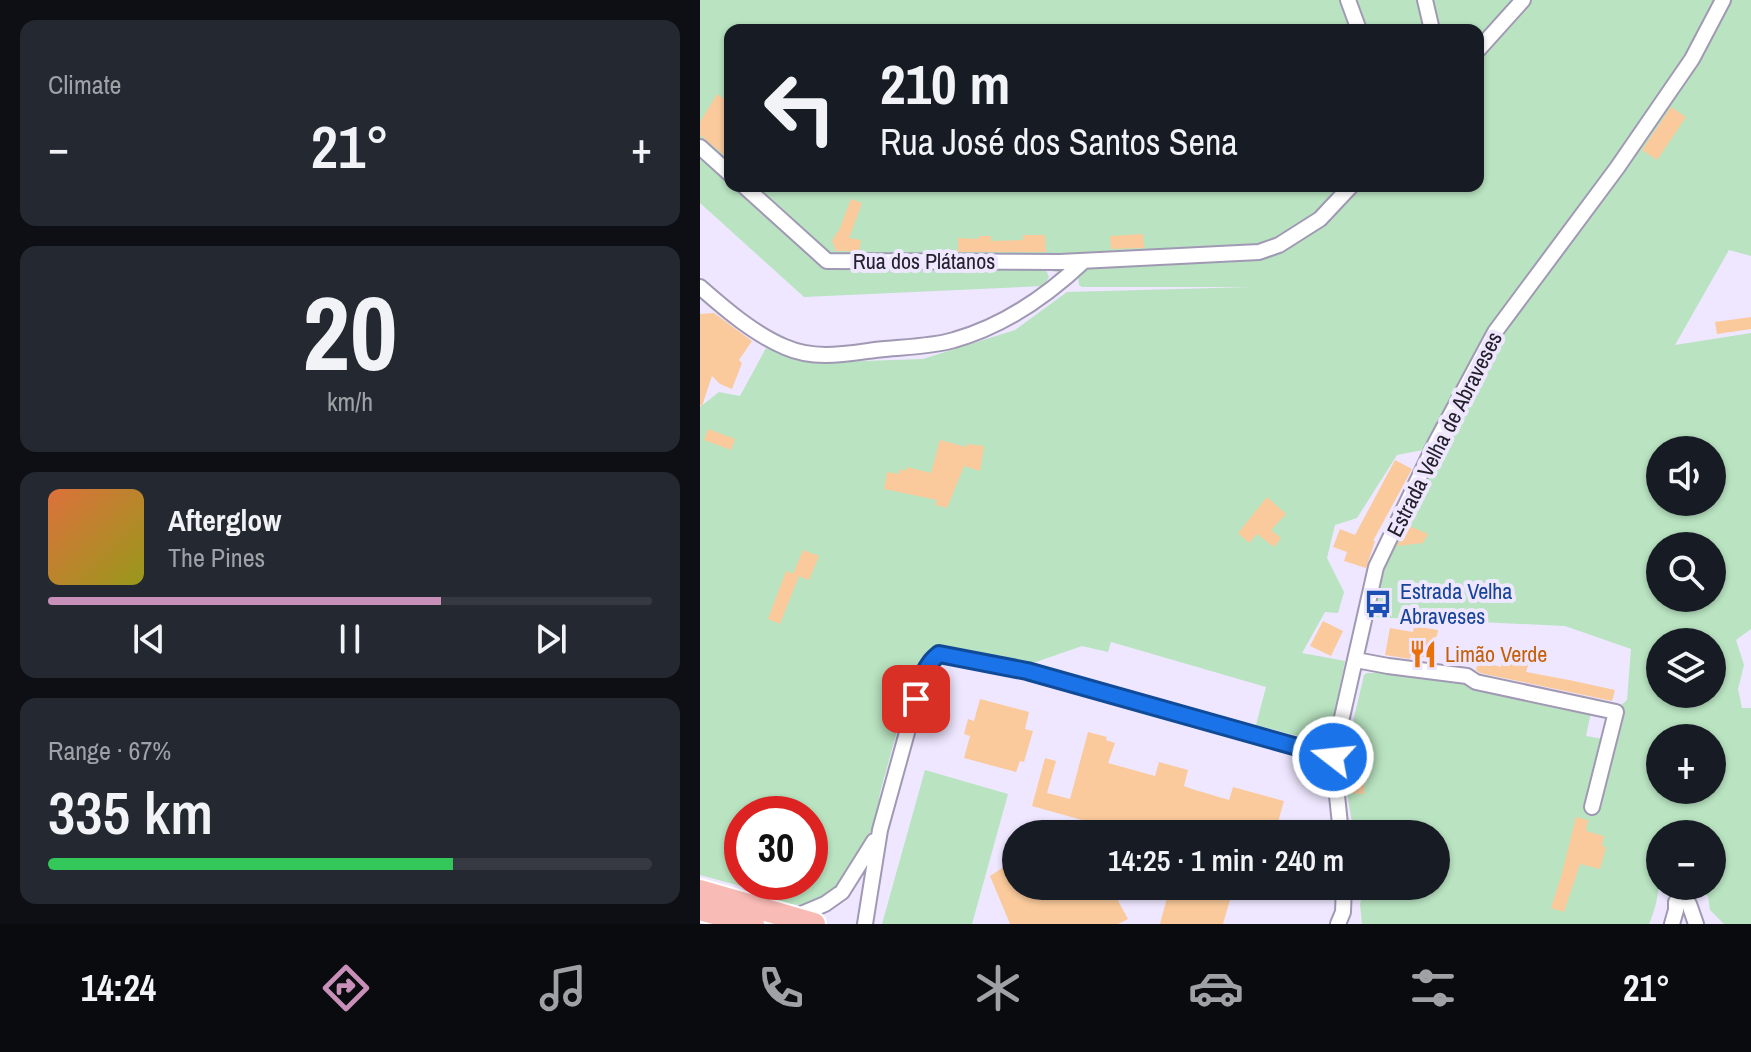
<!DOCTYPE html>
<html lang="en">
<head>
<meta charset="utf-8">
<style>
	body { margin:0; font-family:"Archivo Narrow",sans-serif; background:#242831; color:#f1f3f6; height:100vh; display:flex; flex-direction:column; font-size:30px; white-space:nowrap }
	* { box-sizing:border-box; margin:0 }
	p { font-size:26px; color:#9ea1a6 }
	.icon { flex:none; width:44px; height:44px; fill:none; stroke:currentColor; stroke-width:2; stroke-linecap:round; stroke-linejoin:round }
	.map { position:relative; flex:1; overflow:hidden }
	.side { display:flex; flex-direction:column; gap:20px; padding:20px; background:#0d0f14; width:700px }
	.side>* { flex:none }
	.guide { position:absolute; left:24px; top:24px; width:760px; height:168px; border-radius:16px; box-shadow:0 2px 6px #0004; background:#171b24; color:#f1f3f6; overflow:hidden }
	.tools { position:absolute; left:946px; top:436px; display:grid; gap:16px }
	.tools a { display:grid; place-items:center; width:80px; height:80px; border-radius:50%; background:#171b24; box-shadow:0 2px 6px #0004; font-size:40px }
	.speed { position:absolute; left:24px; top:796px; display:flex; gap:16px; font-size:40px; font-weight:700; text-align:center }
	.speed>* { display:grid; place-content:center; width:104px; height:104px; border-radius:50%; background:#171b24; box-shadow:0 2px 6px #0004; line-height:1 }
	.speed .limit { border:12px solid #d22; background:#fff; color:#111 }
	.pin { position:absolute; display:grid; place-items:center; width:68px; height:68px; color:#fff; margin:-34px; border-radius:16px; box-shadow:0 4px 12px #0006 }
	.me { position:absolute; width:88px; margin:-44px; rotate:286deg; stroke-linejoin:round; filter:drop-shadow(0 0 6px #0008) }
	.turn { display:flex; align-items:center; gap:28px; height:168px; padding:0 24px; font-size:36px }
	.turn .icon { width:104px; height:104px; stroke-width:2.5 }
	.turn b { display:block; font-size:56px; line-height:68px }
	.big { font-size:60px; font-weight:600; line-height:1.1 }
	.side .card { flex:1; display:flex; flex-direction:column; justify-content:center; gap:12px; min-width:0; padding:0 28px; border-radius:16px; background:#242831 }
	.side .dial { align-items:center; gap:0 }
	.dial b { font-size:104px; line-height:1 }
	.song { display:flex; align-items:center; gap:24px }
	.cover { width:96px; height:96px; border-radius:12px; background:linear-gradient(135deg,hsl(20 70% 55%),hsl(60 70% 35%)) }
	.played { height:8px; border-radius:4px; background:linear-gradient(90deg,#c890b9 65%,#363941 65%) }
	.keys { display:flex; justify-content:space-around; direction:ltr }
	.heat { display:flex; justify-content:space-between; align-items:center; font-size:44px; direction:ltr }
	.charge { height:12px; border-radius:6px; background:linear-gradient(90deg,#34c759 67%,#363941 0) }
	.trip { position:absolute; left:302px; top:820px; width:448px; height:80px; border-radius:40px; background:#171b24; box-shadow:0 2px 6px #0004; font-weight:600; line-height:80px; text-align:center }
	.tab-bar { display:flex; height:128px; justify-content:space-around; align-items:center; background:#090b0e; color:#9ea1a6 }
	.tab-bar .icon { width:56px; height:56px }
	.tab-bar .current { color:#c890b9 }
	.tab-bar b { font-size:36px; color:#f1f3f6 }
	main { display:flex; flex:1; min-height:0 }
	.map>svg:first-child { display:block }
	.green { fill:#b9e3c1; fill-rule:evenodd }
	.building { fill:#faca9c }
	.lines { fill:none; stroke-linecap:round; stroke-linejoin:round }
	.street-casing { stroke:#a199b4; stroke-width:18 }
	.primary-casing { stroke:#fff; stroke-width:26 }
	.street { stroke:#fff; stroke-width:14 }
	.primary { stroke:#f8bbb5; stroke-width:22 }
	.route-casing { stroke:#114b97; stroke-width:20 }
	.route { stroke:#1a73e8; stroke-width:14 }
	.labels { text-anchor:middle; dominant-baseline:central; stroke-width:8; stroke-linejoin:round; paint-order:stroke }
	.street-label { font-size:22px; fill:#24212b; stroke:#eee7ff }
	.transit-label { font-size:22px; fill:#164399; stroke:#eee7ff; text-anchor:start }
	.food-label { font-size:22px; fill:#c56008; stroke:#eee7ff; text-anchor:start }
</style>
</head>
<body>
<main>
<section class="side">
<div class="card"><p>Climate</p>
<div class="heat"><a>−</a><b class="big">21°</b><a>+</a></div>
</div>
<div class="card dial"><b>20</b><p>km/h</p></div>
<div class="card">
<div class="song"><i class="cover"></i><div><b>Afterglow</b><p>The Pines</p></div></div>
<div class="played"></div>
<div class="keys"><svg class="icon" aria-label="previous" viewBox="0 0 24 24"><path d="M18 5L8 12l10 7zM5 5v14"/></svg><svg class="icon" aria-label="pause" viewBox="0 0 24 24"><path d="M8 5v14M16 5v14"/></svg><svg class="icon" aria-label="next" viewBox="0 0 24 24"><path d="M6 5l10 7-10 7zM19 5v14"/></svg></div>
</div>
<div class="card"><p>Range · 67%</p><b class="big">335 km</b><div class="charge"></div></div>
</section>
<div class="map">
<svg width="1051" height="924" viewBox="0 0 1051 924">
	<rect width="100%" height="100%" fill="#eee7ff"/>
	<path class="green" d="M0,0H1051V256L1029,250L975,345L1051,333V629L1036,640L1044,665L1038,689L1042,708H1051V924H1024L1010,910L1008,896L983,886H1012V834H960C960,864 962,896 949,924H662L660,904L663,894V886H736V834H654L647,793L649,739L664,675L667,673C743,671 818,695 891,712L886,736L903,739L909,716L927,700L931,649L865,626L672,617L681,579L692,547L743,446L697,455L657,518L635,525L627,558L644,592L638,613L625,612L602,653L645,661L629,739L625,743L556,725L566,687L411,642L408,652L382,646L333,663L244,649L227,656L220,664L211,680L180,793L175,822L159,856L143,881L125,898L113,904L98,905L83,903L71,899L59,891L0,875V407L19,392L40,396L66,348L97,360L133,362L223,359L315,330L367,292L552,287H382L379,285L378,276L346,270L349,277L344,286L104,297L0,203ZM30,30H778V186H30ZM960,450H1012V502H960ZM960,546H1012V598H960ZM960,642H1012V694H960ZM960,738H1012V790H960ZM42,814H110V882H42Z
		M225,770L308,794L272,924H182Z"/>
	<path class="building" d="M17,94L30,103V160L0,135V122Z
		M971,107L986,117L957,160L942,150Z
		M151,199L162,203L149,238L161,240L159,251H136L132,241L137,232L138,233Z
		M443,234L444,248L411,249L410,236Z
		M323,235H345L346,252H258V238L279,239V236H291V241L323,240Z
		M14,313L52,341L39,360L42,363L32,389L20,384L12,376L2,406L0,405V314Z
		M1051,317V329L1017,334L1015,322Z
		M8,429L35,439L31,450L4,440Z
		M240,440L266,447L267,444L284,446L280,471L264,466L247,508L235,505L237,500L184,489L187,472L199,474L200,469L206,471L207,467L231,473Z
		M695,460L712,469L673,541H675L666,568L644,561L647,552L633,547L640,529L655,535Z
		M567,497L586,514L571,530L581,538L574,547L557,534L549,543L538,533Z
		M707,525L728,534L723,543L697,546Z
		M103,550L119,556L109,580L93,574Z
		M86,571L99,576L80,624L68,619Z
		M623,621L643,631L631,656L610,646Z
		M714,626L738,630L733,659L711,655L710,659L685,655L690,628L713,632Z
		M803,657L829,662L826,672L869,680L915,690L912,701L780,673L776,670L778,661L801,667Z
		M280,699L329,712L325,729L333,731L324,762L320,761L316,772L264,758L270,736L264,734L268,719L274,721Z
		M388,732L407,737L406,740L415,743L408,763L455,776L459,762L488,770L484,786L492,789L529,800L533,787L584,801L578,822L586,824L584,834H526L527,830L500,822L497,834H432L332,806L345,758L356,761L347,793L370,799Z
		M649,739L666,740L664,794L648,793Z
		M876,817L888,820L886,831L904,836L902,846L906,847L900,869L880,864L864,912L851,908L862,873Z
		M316,859V886H410L428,919L418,924H310L290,876Z
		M470,886H525L533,889L523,924H460Z"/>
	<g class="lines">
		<defs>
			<path id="street" d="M648,0L659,30
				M725,0L732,30
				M778,50L823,0
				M0,147L30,174
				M44,186L127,261L360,262L559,252L579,245L620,219L651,186
				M0,287C25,309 54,334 85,347C114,360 145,354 175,350C200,347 231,347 254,340C304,326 347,296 384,261
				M656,660L688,666L767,676L776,682L916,712L892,807
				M641,834L633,757L676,567L736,442L795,332L917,168L992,59L1023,0
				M989,904L996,924
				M94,917L125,904L142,892L174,841
				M165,924L180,830L224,671L231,660L239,654L327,671L633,757
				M638,924L643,912L644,886
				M972,924L976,910V902"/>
			<path id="primary" d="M0,891L114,924
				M0,909L53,924"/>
		</defs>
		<use href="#street" class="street-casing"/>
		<use href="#primary" class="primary-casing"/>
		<use href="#street" class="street"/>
		<use href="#primary" class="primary"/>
	</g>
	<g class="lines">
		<defs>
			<path id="route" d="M216,699C221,681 224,666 239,654L327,671L633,757"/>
		</defs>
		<use href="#route" class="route-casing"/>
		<use href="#route" class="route"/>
	</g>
	<defs>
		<symbol id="bus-bare" viewBox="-9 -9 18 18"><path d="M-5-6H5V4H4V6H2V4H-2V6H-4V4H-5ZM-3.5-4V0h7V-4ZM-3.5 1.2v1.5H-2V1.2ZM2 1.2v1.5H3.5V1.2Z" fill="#1a4fb4" stroke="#eee7ff" stroke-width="2.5" paint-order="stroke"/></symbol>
		<symbol id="restaurant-bare" viewBox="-9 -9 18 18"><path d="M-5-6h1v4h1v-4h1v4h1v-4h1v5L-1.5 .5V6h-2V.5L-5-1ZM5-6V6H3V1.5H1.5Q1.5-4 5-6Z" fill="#e8710a" stroke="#eee7ff" stroke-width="2.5" paint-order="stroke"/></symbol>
	</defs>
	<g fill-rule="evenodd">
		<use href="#bus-bare" x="658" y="584" width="40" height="40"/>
		<use href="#restaurant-bare" x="703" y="634" width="40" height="40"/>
	</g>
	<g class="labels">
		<g class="street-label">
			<text x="224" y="261">Rua dos Plátanos</text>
			<text transform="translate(744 434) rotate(-63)">Estrada Velha de Abraveses</text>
		</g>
		<g class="transit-label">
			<text x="700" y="591">Estrada Velha<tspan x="700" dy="25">Abraveses</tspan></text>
		</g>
		<g class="food-label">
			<text x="745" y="654">Limão Verde</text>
		</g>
	</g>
</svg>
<div class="tools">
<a><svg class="icon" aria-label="sound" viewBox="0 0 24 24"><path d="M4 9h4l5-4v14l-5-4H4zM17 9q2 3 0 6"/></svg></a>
<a><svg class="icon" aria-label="search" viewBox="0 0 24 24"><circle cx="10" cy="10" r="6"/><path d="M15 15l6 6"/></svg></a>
<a><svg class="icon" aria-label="layers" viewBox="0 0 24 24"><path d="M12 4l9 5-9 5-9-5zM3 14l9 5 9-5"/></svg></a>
<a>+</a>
<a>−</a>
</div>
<div class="speed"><div class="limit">30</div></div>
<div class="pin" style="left:216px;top:699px;background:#d93025"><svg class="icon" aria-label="arrive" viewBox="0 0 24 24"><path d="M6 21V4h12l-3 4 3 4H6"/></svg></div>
<svg class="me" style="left:633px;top:757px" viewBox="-20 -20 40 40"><circle r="17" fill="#1a73e8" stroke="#fff" stroke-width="3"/><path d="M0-11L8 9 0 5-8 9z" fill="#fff"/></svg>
<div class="trip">14:25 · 1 min · 240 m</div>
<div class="guide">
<div class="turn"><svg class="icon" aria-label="left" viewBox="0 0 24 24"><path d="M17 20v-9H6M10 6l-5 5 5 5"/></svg><div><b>210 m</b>Rua José dos Santos Sena</div></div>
</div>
</div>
</main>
<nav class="tab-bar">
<b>14:24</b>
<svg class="icon current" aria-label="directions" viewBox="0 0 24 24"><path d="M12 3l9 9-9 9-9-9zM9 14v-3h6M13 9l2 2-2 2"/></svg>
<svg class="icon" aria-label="music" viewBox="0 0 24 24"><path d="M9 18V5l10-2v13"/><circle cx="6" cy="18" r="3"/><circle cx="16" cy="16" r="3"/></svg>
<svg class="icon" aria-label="phone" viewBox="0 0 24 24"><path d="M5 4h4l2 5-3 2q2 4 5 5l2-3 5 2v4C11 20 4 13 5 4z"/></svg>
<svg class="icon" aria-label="climate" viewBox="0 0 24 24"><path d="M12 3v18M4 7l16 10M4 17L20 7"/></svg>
<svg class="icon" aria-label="car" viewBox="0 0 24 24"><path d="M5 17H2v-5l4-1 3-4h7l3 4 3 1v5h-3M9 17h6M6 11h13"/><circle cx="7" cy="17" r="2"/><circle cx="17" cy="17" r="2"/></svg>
<svg class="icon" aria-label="filters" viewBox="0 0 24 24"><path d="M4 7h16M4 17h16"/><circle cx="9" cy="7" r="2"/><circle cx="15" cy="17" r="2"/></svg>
<b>21°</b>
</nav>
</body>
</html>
